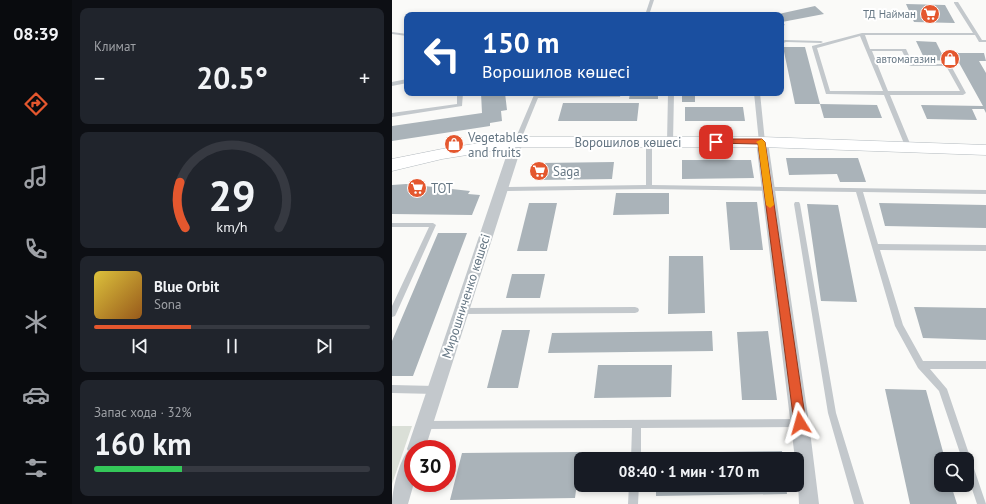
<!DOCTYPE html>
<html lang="ru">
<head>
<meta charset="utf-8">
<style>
	body { margin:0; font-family:"PT Sans",sans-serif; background:#20242c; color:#f1f3f6; height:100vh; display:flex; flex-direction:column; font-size:15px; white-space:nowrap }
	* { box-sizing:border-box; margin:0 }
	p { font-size:13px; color:#9ea1a6 }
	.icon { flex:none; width:22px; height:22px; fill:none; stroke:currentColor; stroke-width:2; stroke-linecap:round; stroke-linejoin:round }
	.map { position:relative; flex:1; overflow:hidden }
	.panel { display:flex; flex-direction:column; gap:8px; padding:8px; background:#0d0f14; width:320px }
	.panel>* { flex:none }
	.guide { position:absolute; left:12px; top:12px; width:380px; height:84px; border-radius:8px; box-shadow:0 2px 6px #0003; background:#1a4fa0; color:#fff; overflow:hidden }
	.controls { position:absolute; left:542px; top:452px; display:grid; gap:8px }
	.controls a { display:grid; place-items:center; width:40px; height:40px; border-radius:8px; background:#171b24; box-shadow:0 2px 6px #0003; font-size:20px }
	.speed { position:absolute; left:12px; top:440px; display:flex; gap:8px; font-size:20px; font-weight:700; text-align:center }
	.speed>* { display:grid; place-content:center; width:52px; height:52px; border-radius:50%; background:#171b24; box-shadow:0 2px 6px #0003; line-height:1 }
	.speed .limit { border:6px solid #d22; background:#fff; color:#111 }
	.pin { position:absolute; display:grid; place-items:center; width:34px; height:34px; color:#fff; margin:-17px; border-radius:8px; box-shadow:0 2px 6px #0006 }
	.me { position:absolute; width:44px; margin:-22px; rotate:352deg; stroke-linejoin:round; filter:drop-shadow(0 0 3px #0008) }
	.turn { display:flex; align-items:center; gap:14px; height:84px; padding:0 12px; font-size:18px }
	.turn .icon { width:52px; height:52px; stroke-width:2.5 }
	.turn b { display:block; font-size:28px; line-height:34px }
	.big { font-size:30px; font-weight:700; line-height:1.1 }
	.panel .card { flex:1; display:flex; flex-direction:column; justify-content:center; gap:6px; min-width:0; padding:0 14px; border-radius:8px; background:#20242c }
	.panel .dial { align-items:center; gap:0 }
	.dial svg { height:104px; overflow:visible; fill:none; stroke:#363941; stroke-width:7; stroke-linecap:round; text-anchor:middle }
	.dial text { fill:#f1f3f6; stroke:none }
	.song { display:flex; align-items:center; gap:12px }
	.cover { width:48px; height:48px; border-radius:6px; background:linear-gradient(135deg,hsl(50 70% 55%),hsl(30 70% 35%)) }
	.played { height:4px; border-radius:2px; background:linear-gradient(90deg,#e4572e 35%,#363941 35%) }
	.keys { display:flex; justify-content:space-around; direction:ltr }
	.heat { display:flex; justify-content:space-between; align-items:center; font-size:22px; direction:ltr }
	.charge { height:6px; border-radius:3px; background:linear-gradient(90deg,#34c759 32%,#363941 0) }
	.trip { position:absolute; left:182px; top:452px; width:230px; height:40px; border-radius:8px; background:#171b24; box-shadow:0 2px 6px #0003; font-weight:700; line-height:40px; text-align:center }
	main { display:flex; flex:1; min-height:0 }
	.menu { display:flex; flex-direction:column; width:72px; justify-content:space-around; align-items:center; background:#090b0e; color:#9ea1a6 }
	.menu .icon { width:28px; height:28px }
	.menu .selected { color:#e4572e }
	.menu b { font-size:18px; color:#f1f3f6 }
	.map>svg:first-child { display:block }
	.green { fill:#dadfd7 }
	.building { fill:#aab3b9 }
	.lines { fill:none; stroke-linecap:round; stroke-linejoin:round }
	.secondary-casing { stroke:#b3babf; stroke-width:1 }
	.lane { fill:#c3c8cc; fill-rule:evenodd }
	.street { fill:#c3c8cc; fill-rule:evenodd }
	.secondary { fill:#fff; fill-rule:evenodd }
	.route { fill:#e4572e; stroke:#94391e }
	.slow { fill:#f59e0b }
	.labels { text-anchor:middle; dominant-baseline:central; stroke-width:4; stroke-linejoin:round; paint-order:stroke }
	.far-poi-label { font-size:11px; fill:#657683; stroke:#fff; text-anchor:end }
	.poi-label { font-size:13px; fill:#657683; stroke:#fff; text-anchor:start }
	.street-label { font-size:13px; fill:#657683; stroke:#fff }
</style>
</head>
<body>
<main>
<nav class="menu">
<b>08:39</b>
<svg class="icon selected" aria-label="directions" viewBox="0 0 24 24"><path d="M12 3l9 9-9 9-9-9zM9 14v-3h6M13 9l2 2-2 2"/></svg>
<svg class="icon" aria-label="music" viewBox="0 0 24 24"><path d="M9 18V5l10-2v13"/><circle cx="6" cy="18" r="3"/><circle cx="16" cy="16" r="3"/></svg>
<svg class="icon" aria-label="phone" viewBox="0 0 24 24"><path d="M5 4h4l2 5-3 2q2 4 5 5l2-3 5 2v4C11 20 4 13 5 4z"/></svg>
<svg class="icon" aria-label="climate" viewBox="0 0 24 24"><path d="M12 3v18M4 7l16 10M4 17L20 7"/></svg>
<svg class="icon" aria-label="car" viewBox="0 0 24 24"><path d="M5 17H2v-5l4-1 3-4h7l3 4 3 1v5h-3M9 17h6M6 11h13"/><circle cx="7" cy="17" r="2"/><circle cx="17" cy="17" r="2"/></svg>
<svg class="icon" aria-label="filters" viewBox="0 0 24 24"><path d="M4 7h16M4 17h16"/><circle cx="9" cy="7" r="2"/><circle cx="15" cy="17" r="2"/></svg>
</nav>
<section class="panel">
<div class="card"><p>Климат</p>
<div class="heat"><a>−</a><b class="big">20.5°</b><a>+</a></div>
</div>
<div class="card dial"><svg viewBox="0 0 100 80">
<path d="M14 69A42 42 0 1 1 86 69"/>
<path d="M14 69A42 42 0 0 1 10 34" stroke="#e4572e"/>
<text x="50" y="56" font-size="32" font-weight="700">29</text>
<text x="50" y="72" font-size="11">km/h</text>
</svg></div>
<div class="card">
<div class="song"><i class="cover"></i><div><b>Blue Orbit</b><p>Sona</p></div></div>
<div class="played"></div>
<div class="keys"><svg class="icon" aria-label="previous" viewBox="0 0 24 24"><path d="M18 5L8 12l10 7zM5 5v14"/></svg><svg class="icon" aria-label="pause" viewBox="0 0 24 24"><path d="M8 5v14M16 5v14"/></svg><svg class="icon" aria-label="next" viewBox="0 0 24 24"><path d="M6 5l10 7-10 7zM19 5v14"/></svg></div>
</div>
<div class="card"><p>Запас хода · 32%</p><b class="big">160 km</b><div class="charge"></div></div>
</section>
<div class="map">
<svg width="594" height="504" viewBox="0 0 594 504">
	<rect width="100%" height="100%" fill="#fafaf8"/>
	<path class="green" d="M0,426H20L0,484Z"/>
	<path class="building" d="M514,4L553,5L563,23L522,22Z
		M423,6L432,14L390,22L393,25L389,26V15H382Z
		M524,41L544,42L552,58H564L562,53H592L594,61H587L594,73V113L592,109H580L585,120L535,119L529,105L591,106L566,61L533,60Z
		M391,47H413L428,104H403Z
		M89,93H113L115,110L109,111L110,121L98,123V126L0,141V126L90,113Z
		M238,93H266V99H237Z
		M290,95H303V102H290Z
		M171,103H247L245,121H166Z
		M428,104L485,105L490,118H432Z
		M293,107H351L353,121H293Z
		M394,158H466L474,182H448L445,174L397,175Z
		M290,160H359L362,178L290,179Z
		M222,162L220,179L144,180L149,163Z
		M14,184L78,191L76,194L88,195L80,215L0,214V185Z
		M224,193H277V214L221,215Z
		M334,202H365L371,250H338Z
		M137,203H165L155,251H125Z
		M487,203L594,205V228L493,226Z
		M415,204L446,205L465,302L429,301Z
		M46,233H75L21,376H0V341Z
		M277,256H311L313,313L276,314Z
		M120,274H153L148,298H114Z
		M522,307L594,308V340L531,338Z
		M110,330H138L126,388H95Z
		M320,331L321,351L156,353L160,333Z
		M376,331L385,400H350L345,332Z
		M206,365H280L279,397L202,398Z
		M493,389L534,390L553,459H549V485H559L565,504H518Z
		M390,451L391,459H265V453Z
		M189,452L183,498L58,500L70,453Z
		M264,485H394L395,494L264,496Z"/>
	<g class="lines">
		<defs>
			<path id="secondary" d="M125,137H370L594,145V155L370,147H125L50,159L0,171V159L50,149Z"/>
		</defs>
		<use href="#secondary" class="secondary-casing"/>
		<path class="lane" d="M258,0H262L257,15H253Z
			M562,2H566L590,40H594V42H587L583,35H473L478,49H514L521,64H558L574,93L571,95H498L519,146L518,147H514L513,146L492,95L434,94L420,47V46L470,33H581L562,3ZM468,36L491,91H438L425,48ZM480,51H510L517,65L519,66H554L568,91H496Z
			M0,32L15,34V36L0,34Z
			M393,40L429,41L431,42L429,43L394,42L389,44V41Z
			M15,79V83L0,86V82Z
			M65,93H71L70,106L0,117V113L65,104Z
			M223,93H229L228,97L146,98L128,142L125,144L122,142L142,95L223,94Z
			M276,93H282L281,142L278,144L275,142Z
			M362,93H368L373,142L370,144L367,142Z
			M257,140L260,142V185L594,190V194L471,192L486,244L594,245V251L488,250L511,325L531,361H594V369H538L555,389L594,504H585L575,474V459H570L547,391L526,368L503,326L464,192L257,189L109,191L106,189L109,187L254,185V142Z
			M403,202H407L408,204L444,413L472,504H462L436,413L402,204Z
			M0,223H41L44,225L4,314L3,316L0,317V306L37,227H0Z
			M243,307L246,308L247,310L246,312L243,313L69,314L66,313L65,311L66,309L69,308Z
			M0,385L43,386L46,387L47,390L46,393L43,394L0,393Z
			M408,419L411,420L412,423L411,426L408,427L249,428V459H239L240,428L32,429L29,428L28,425L29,422L32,421Z
			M237,485H247L246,504H236Z"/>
		<path class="street" d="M125,138L129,139L131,142L33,449H21V483H22L16,504H0C0,491 7,461 16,451L15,449L119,142L121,139Z
			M370,138L374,139L376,142L417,423L427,504H407L405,459H403L364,142L366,139Z"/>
		<use href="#secondary" class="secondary"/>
	</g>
	<path class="route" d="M324,139H370L373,142L414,423L412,427L408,429L404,427L402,423L366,144L321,143V140Z"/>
	<path class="slow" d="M370,139L373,142L382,205L378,208L374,205L366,144L364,142Z"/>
	<defs>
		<symbol id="supermarket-disc" viewBox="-11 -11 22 22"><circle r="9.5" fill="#e4572e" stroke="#fff"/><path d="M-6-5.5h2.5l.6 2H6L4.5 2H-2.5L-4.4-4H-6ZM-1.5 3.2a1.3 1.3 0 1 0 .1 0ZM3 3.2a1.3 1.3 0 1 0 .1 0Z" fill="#fff"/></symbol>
		<symbol id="shop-disc" viewBox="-11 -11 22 22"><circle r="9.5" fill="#e4572e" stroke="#fff"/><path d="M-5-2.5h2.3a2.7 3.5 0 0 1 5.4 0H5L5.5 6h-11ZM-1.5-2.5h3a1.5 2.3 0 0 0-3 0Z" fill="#fff"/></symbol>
	</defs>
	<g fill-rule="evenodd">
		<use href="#supermarket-disc" x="527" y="3" width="22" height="22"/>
		<use href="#shop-disc" x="547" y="48" width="22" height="22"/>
		<use href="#shop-disc" x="51" y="133" width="22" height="22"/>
		<use href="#supermarket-disc" x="136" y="160" width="22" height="22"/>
		<use href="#supermarket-disc" x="14" y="177" width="22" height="22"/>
	</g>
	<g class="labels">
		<g class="far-poi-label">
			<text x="524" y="14">ТД Найман</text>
			<text x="544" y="59">автомагазин</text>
		</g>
		<g class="poi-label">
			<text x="76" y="137">Vegetables<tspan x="76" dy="15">and fruits</tspan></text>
			<text x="161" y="171">Saga</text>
			<text x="39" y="188">ТОТ</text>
		</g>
		<g class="street-label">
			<text x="236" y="142">Ворошилов көшесі</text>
			<text transform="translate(74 296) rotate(-72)">Мирошниченко көшесі</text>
		</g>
	</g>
</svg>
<div class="controls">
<a><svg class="icon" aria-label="search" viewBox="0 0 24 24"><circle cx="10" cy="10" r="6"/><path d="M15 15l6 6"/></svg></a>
</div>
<div class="speed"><div class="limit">30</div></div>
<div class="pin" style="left:324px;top:142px;background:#d93025"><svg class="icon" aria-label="arrive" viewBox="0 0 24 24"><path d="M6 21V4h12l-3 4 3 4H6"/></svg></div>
<svg class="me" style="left:408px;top:423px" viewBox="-20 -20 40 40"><path d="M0-17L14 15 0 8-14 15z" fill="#e4572e" stroke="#fff" stroke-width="4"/></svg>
<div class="trip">08:40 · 1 мин · 170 m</div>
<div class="guide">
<div class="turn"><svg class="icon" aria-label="left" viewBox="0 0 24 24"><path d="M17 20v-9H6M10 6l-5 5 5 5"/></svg><div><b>150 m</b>Ворошилов көшесі</div></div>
</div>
</div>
</main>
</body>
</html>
